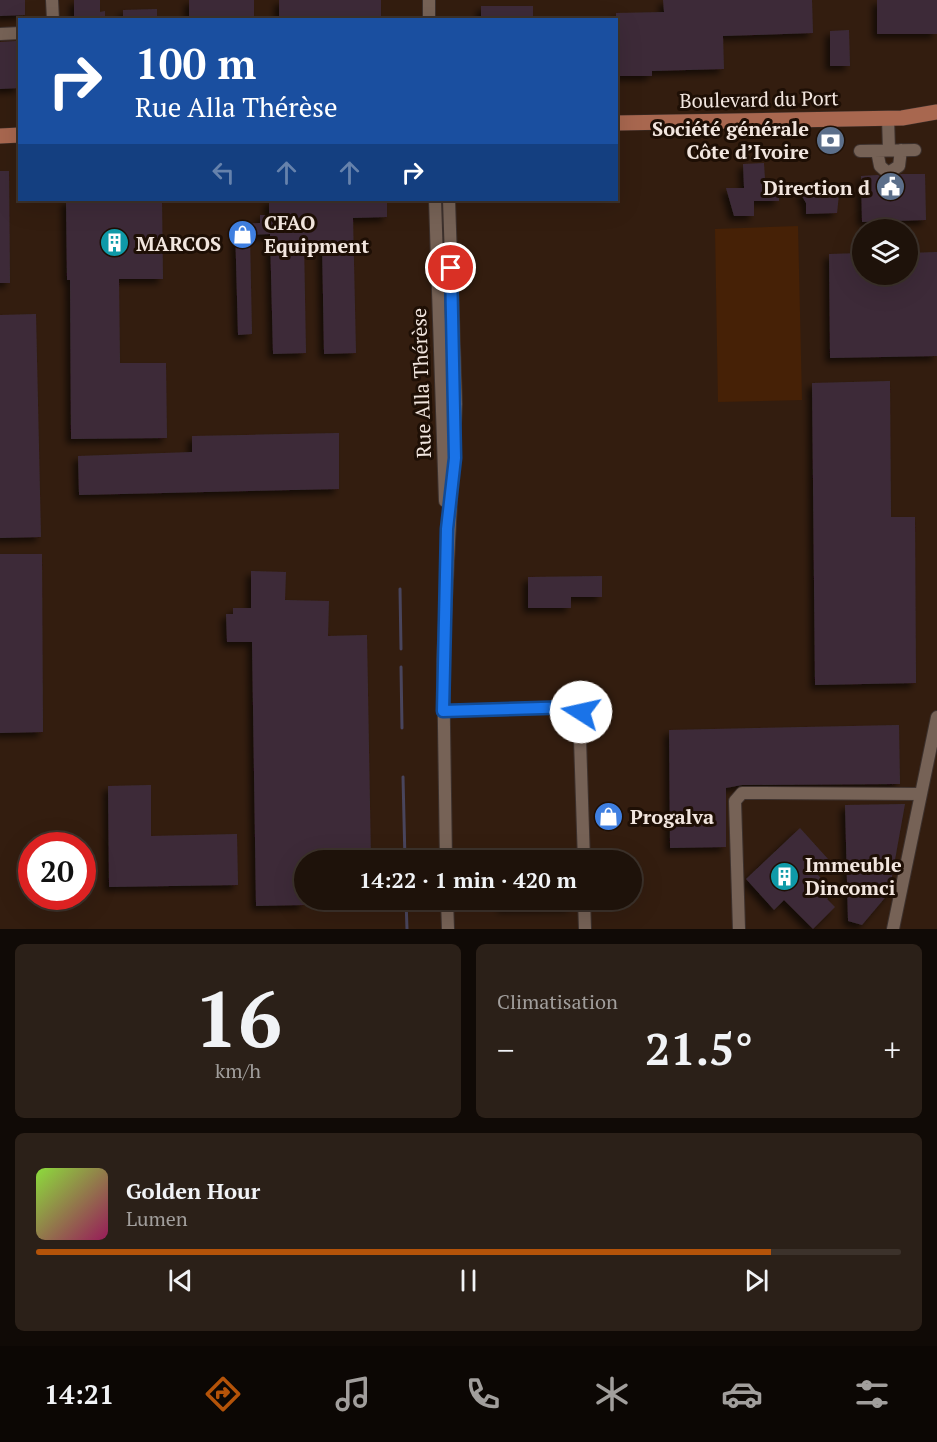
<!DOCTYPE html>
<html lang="fr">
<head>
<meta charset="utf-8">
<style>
	body { margin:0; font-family:"PT Serif",serif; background:#2b2018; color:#f1f3f6; height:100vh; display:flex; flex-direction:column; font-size:22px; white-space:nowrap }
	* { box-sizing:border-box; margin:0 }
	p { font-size:20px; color:#a19e9c }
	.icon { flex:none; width:33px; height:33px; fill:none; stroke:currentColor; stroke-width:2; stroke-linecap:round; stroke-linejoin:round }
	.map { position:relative; height:929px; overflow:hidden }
	.details { display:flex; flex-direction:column; gap:15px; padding:15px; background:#100a06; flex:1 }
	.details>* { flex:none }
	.banner { position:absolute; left:18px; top:18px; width:600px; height:183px; border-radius:0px; box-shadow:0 6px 24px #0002,0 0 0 2px #3c322b; background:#1a4fa0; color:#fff; overflow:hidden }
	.tools { position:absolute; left:852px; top:219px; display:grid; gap:12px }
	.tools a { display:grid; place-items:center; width:66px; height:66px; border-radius:50%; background:#1e120a; box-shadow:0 6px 24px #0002,0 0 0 2px #3c322b; font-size:30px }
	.speed { position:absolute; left:18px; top:832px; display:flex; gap:12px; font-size:30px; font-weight:700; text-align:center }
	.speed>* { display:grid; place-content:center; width:78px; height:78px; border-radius:50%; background:#1e120a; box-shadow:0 6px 24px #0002,0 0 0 2px #3c322b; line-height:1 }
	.speed .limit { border:9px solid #d22; background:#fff; color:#111 }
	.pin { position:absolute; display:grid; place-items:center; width:51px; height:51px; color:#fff; margin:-26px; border:3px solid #fff; border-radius:50%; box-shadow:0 2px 6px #0007 }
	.me { position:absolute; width:66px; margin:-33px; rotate:280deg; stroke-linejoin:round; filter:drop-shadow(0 0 4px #0008) }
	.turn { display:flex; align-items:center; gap:21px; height:126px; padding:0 18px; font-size:27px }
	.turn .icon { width:78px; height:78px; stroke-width:2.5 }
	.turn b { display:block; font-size:42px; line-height:51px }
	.lanes { display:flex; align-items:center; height:57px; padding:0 18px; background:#0003; justify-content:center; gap:30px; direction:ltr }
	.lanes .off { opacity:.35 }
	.big { font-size:45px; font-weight:700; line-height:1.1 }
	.details .tile { flex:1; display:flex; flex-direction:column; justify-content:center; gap:9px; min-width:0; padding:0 21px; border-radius:9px; background:#2b2018 }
	.details .dial { align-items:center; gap:0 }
	.dial b { font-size:78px; line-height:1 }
	.song { display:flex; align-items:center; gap:18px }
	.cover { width:72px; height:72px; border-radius:9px; background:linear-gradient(135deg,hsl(90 70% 55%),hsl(330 70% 35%)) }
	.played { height:6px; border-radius:3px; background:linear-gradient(90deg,#b45309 85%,#3c322b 85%) }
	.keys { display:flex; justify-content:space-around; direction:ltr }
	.heat { display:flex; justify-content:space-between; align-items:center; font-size:33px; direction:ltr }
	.details .tiles { flex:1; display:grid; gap:15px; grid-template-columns:1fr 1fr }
	.tile:last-child { grid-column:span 2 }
	.trip { position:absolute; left:294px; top:850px; width:348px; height:60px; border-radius:30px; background:#1e120a; box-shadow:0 6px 24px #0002,0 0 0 2px #3c322b; font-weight:700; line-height:60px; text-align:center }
	.tabs { display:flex; height:96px; justify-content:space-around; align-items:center; background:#0c0704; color:#a19e9c }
	.tabs .icon { width:42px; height:42px }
	.tabs .current { color:#b45309 }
	.tabs b { font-size:27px; color:#f1f3f6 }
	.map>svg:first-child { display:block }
	.built { fill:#331d0f; fill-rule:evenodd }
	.green { fill:#462106 }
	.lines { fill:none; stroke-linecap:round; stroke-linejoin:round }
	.stream { stroke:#49455d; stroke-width:3 }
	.building { fill:#3c2c39; filter:url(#shadow) }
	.minor-casing { stroke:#3d312d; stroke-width:14 }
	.major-casing { stroke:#3d312d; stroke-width:16 }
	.minor { stroke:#766256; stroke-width:12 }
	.major { stroke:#a8674f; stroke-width:15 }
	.route-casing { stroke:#114b97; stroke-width:15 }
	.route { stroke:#1a73e8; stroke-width:10 }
	.labels { text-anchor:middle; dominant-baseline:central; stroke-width:6; stroke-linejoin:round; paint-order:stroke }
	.street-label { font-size:20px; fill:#f2e6df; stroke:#1e0f05 }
	.poi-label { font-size:20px; font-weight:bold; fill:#f2e6df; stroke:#1e0f05; text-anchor:start }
</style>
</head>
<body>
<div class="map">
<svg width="937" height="929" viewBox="0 0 937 929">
	<defs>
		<filter id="shadow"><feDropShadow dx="-4.5" dy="4.5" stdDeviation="3" flood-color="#0009"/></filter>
	</defs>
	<rect width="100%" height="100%" fill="#28180e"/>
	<path class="built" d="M0,0H937V929H0ZM20,20H616V200H20ZM862,230H908V274H862ZM32,846H82V897H32ZM304,861H632V900H304Z"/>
	<path class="green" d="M798,226L802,400L718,402L715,229Z"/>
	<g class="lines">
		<path class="stream" d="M400,589L401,649
			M401,667L402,728
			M403,777L405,861
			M406,900L407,929"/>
	</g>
	<path class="building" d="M0,0H25V15L0,16Z
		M74,0H100V12L105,11V20H74Z
		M189,0H254V20H189Z
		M279,0H381V20H279Z
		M663,0H812L813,33L723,36L724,69L652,71V76H616V13L664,12Z
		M877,0H937V34H877Z
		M481,6H533V20H481Z
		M157,9V20H123V10Z
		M849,30L850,66H830V31Z
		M16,41V74H20V88L0,89V42Z
		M764,163L765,180H779V201H754V216H734L726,188H744L743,164Z
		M0,171H9L10,283H0Z
		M901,174H925L926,220L862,222L861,176L878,175L888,181Z
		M840,185L837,213L806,214V203L800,193L821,186Z
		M66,200H162L163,279H119L120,363H166L167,438L71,439L70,280H67Z
		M269,200H387V217L353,218L356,353L324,354L322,242H304L306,353L273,354L270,234L250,235L252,334L238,335L235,224L260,223V215H269Z
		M937,252V356L830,358L829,254L862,253V274H908V253Z
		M36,314L41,537L0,538V315Z
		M890,381L891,517H915L916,683L815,685L812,383Z
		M339,433V489L79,495L78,456L192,452V436Z
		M0,554H42L43,732L0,733Z
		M251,571L286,572L285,600L329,601L328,636L367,635L371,861H304V905L256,906L252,642H227L226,614H233V608H251Z
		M602,576V597H571V608H528V577Z
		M899,725L900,784L742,785L726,788V847L670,848L669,730Z
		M151,785V836L237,834L238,885L109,887L108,786Z
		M905,804L889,893L862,925L848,921L845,805Z
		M800,828L828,859L815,872L834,892L827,899L835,907L813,929L784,900L774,910L746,879Z
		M502,900H572V907L502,908Z"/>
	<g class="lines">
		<defs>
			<path id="minor" d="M52,0L53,20
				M429,0V20
				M0,34L20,33
				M888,118L889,150
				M860,151L915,150
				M877,151L880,166L888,173L899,166L901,150
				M435,200L445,501
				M443,711L575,707L579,709L584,861
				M446,861L443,659L456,404L449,200
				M447,900L448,929
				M584,900L585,929
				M739,929L735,801L742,793L920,794
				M893,929L937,717"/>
			<path id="major" d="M616,123L902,118L937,112
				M0,136L20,135"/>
		</defs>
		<use href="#minor" class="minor-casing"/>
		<use href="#major" class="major-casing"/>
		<use href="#minor" class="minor"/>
		<use href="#major" class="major"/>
	</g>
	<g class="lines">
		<defs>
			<path id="route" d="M451,268L455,458L447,529L443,711L575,707L581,712"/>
		</defs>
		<use href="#route" class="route-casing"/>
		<use href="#route" class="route"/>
	</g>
	<defs>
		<symbol id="bank-disc" viewBox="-11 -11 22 22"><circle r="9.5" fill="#5c6f8a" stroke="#1e0f05"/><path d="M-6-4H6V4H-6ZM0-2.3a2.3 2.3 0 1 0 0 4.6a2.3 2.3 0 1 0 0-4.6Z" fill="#fff"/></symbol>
		<symbol id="civic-disc" viewBox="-11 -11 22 22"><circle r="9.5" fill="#5c6f8a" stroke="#1e0f05"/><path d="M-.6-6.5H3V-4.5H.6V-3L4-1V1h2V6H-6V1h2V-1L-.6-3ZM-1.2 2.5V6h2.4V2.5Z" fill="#fff"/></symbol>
		<symbol id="shop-disc" viewBox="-11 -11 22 22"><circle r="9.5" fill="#3f7fe0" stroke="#1e0f05"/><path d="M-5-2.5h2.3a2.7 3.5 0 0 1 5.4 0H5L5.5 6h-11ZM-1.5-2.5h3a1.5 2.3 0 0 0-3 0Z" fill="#fff"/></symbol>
		<symbol id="building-disc" viewBox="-11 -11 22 22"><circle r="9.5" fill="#0f9aa8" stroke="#1e0f05"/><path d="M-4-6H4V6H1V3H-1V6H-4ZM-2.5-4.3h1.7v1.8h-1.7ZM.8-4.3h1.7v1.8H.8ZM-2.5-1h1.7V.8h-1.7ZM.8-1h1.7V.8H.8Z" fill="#fff"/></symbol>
	</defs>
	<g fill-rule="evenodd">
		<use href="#bank-disc" x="814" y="124" width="33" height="33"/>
		<use href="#civic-disc" x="874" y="170" width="33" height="33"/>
		<use href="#shop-disc" x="226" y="218" width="33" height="33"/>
		<use href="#building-disc" x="98" y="226" width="33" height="33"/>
		<use href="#shop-disc" x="592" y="800" width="33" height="33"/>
		<use href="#building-disc" x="768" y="860" width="33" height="33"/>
	</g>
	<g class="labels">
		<g class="street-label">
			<text transform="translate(759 99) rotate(-1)">Boulevard du Port</text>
			<text transform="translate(421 383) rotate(-92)">Rue Alla Thérèse</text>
		</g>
		<g class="poi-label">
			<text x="809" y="128" text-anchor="end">Société générale<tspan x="809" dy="23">Côte d’Ivoire</tspan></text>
			<text x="870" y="187" text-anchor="end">Direction d</text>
			<text x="264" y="222">CFAO<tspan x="264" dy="23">Equipment</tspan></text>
			<text x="136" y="243">MARCOS</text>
			<text x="630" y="816">Progalva</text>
			<text x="805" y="864">Immeuble<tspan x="805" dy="23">Dincomci</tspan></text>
		</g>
	</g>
</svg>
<div class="tools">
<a><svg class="icon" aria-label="layers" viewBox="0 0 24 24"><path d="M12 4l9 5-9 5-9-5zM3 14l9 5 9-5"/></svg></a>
</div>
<div class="speed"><div class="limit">20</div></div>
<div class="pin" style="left:451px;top:268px;background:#d93025"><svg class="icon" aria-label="arrive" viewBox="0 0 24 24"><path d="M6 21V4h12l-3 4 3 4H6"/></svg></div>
<svg class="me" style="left:581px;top:712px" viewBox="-20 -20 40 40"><circle r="19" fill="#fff"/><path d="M0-13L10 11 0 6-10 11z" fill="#1a73e8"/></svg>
<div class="trip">14:22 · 1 min · 420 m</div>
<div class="banner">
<div class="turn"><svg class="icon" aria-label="right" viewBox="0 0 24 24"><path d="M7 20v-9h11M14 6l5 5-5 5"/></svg><div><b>100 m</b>Rue Alla Thérèse</div></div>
<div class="lanes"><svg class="icon off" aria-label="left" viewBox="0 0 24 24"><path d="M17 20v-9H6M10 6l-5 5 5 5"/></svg><svg class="icon off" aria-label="ahead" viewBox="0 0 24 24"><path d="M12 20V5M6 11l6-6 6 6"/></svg><svg class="icon off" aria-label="ahead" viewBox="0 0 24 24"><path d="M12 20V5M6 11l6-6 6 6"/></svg><svg class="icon" aria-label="right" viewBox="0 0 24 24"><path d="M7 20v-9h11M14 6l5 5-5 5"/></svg></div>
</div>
</div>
<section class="details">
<div class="tiles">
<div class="tile dial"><b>16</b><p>km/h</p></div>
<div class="tile"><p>Climatisation</p>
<div class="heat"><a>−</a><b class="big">21.5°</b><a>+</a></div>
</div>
<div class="tile">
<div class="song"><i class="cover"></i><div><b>Golden Hour</b><p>Lumen</p></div></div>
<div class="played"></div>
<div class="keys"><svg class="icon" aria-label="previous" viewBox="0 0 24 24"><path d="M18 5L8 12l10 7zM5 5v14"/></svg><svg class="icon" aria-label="pause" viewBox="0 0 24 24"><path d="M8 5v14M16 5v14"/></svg><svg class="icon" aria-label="next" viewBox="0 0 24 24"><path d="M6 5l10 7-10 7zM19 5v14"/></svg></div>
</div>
</div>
</section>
<nav class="tabs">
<b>14:21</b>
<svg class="icon current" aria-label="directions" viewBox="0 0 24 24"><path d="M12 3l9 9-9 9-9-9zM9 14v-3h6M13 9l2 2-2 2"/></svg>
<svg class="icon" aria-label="music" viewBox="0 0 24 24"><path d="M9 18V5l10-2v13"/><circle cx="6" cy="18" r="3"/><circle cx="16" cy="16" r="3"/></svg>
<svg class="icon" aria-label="phone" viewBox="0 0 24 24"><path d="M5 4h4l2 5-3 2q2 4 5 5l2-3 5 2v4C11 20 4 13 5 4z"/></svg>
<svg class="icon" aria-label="climate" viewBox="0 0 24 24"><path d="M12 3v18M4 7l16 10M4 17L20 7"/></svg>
<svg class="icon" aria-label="car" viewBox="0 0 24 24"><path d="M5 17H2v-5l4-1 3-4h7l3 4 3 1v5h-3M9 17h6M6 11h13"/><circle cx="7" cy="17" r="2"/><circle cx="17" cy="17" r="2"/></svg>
<svg class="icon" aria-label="filters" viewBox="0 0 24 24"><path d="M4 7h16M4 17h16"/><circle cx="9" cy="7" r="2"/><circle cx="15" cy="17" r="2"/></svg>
</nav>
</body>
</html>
